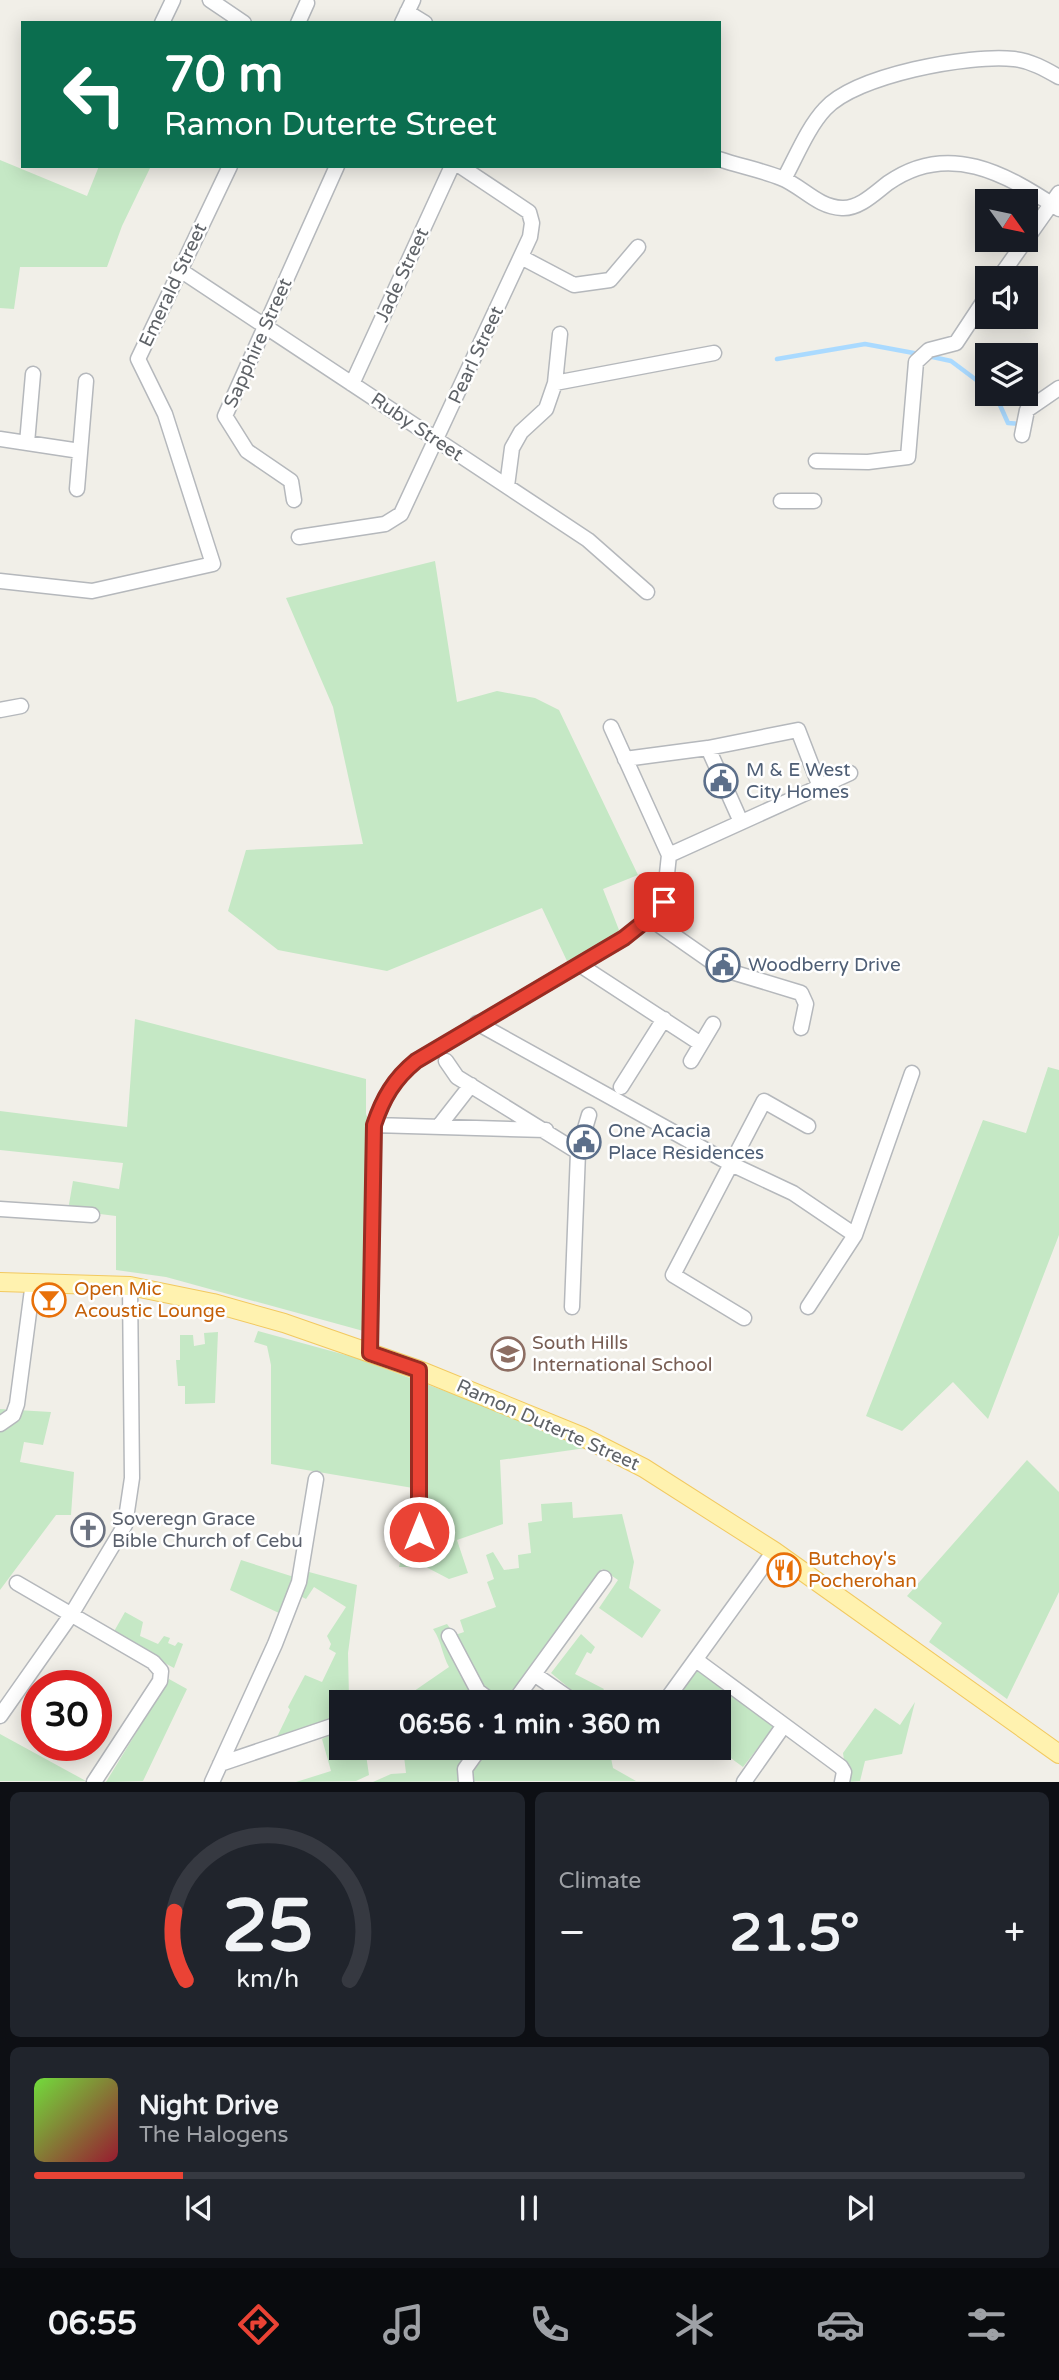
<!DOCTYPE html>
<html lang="en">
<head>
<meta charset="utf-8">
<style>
	body { margin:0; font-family:"Varela Round",sans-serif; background:#20242c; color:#f1f3f6; height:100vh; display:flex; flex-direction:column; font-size:26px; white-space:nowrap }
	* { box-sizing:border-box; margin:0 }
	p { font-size:23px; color:#9ea1a6 }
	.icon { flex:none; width:38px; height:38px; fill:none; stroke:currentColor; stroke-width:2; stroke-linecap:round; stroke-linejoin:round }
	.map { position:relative; height:1782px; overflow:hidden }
	.details { display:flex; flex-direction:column; gap:10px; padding:10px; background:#0d0f14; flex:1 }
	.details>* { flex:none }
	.top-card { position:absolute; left:21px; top:21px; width:700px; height:147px; border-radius:0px; box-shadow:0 4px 18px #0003; background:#0b6e4f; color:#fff; overflow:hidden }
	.needle { width:46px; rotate:123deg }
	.fabs { position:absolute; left:975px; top:189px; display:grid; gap:14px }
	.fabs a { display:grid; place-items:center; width:63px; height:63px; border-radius:0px; background:#171b24; box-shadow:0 4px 18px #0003; font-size:35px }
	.speed { position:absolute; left:21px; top:1670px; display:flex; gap:14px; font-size:35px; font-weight:700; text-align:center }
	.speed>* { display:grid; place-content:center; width:91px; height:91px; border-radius:50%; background:#171b24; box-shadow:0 4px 18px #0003; line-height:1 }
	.speed .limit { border:10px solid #d22; background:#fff; color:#111 }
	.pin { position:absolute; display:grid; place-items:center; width:60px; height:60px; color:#fff; margin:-30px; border-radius:14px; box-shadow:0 4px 10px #0006 }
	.me { position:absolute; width:77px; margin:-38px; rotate:0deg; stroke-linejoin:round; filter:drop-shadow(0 0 5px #0008) }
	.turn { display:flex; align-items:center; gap:24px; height:147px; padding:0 28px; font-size:32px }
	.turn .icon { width:91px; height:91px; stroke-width:2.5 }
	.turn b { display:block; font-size:49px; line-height:60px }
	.big { font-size:52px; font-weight:700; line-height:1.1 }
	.details .tile { flex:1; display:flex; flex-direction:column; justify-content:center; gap:10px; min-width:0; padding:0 24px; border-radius:10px; background:#20242c }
	.details .dial { align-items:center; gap:0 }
	.dial svg { height:182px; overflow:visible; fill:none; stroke:#363941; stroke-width:7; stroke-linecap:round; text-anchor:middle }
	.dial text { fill:#f1f3f6; stroke:none }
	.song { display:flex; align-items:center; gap:21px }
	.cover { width:84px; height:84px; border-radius:10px; background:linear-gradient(135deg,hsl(100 70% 55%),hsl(350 70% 35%)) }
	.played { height:7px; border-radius:4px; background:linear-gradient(90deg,#ea4335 15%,#363941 15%) }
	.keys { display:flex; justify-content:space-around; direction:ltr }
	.heat { display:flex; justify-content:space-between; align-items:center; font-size:38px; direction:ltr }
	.details .tiles { flex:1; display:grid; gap:10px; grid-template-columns:1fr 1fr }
	.tile:last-child { grid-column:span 2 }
	.trip { position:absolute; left:329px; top:1690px; width:402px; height:70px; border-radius:0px; background:#171b24; box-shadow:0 4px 18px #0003; font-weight:700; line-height:70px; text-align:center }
	.tab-bar { display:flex; height:112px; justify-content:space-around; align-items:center; background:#090b0e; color:#9ea1a6 }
	.tab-bar .icon { width:49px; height:49px }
	.tab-bar .current { color:#ea4335 }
	.tab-bar b { font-size:32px; color:#f1f3f6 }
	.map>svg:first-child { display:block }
	.green { fill:#c5e8c5 }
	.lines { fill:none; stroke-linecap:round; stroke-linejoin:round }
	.stream { stroke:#aadaff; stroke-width:4.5 }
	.minor-casing { stroke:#b5b8bc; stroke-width:17 }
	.major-casing { stroke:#f2c960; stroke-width:20 }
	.minor { stroke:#fff; stroke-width:14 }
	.major { stroke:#fff2af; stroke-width:18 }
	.route-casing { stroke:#982c22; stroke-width:18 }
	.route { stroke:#ea4335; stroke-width:12 }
	.labels { text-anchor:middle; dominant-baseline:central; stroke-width:5; stroke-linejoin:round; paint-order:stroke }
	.street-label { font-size:19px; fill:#5f6368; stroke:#fff }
	.service-label { font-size:19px; fill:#4e5e75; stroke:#fff; text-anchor:start }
	.food-label { font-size:19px; fill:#c56008; stroke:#fff; text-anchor:start }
	.education-label { font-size:19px; fill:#785e54; stroke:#fff; text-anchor:start }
	.worship-label { font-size:19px; fill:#5b616d; stroke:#fff; text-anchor:start }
</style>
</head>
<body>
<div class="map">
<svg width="1059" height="1782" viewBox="0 0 1059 1782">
	<rect width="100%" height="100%" fill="#f1efe8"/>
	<path class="green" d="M0,160L87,196L99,166H151L122,226L107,267H20L14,309L0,308Z
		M435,561L457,702L497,691L535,698L559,710L638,875L603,889L619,930L612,938L567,961L542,908L387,971L278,950L228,911L246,850L363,844L333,707L286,598Z
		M135,1019L366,1079V1114L371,1127L367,1332L166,1277L116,1270V1216L68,1210L73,1181L119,1189L123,1163L0,1150V1111L127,1127Z
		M1048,1067L1059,1070V1235L988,1419L953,1382L902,1431L866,1416L983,1120L1026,1133Z
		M258,1331L353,1357L551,1430L586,1448L500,1460L503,1524L457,1540L468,1573L449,1579L426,1567H399L409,1530L413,1488L271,1464V1365L267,1346L254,1342Z
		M218,1332L215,1403L185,1404V1386H178L176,1360H180V1335H193L194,1346L205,1344L204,1333Z
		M0,1409L51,1412L43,1445L24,1442L20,1462L74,1472L71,1515H56L0,1590Z
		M1027,1460L1059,1492V1592L1007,1699L929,1642L942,1623L907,1596Z
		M572,1502L573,1518L622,1514L634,1562L629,1588L661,1610L642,1638L599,1608L618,1580L602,1569L504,1703H407L401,1700L449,1667C442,1655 442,1642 433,1629L447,1624L455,1635L464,1632L460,1620L496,1607L487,1582L494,1579L486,1555L493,1552L504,1570L519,1568L518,1555L531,1553L528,1523L542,1521L541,1504Z
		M241,1560L294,1577L281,1614L230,1590Z
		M309,1572L357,1585L348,1653L349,1698L341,1703L334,1718L277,1737L290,1710L288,1707L305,1675L322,1682L336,1653L329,1649L331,1644L327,1636L346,1607L314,1587L306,1599L300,1596Z
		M125,1612L143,1622L140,1636L158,1644L164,1636L170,1638L168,1643L175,1646L178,1642L183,1644L174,1668L112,1635Z
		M581,1634L595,1647L591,1654L587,1652L575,1674L604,1689L595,1703H587L551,1673Z
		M696,1669L776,1725L743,1767L717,1748L719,1703H671Z
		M169,1679L187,1689L143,1781L106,1782Z
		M915,1702L902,1754L865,1761L860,1781L847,1782L843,1753L875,1708L900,1725Z
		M341,1729V1748H365L369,1775L356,1781L296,1782L331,1771L322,1739Z
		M0,1734L86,1781H0Z
		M403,1748H472L462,1781L373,1782L391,1774L406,1773Z
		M490,1748H549L560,1751L562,1748H609L613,1768L636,1781H471V1773Z"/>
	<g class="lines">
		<path class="stream" d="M928,356L951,361L987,388
			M777,359L865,344L919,354
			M995,394L1008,423L1021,424"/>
		<defs>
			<path id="minor" d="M210,0L244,23
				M407,12L425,23
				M162,23L173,0
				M298,23L307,3
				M402,23L413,0
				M719,159C739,166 761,170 781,178C802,186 817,207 842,208C859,209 875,193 888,183C948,141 1005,173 1059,209
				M784,179C796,157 808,127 825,109C856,75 969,54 1014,59C1031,61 1045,69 1059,77
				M521,257L574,285L610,280L638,247
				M180,270L588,540L647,592
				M999,278L1059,193
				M555,383L714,353
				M352,384L452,166
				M1022,435L1027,410L1059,388
				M0,439L80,451
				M27,443L33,374
				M816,461L868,462L908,457L916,362L929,350L956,343L987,296
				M507,486L512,448L521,432L546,409L555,383L560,334
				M77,489L86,381
				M294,500L291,481L247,451L225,416L337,166
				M781,501H814
				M299,537L385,524L401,514L530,237L532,223L529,212L460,166
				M0,581L92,591L213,564L165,414L138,359L230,166
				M0,710L21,706
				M708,748L741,822
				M625,759L708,748L798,730L820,787
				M669,855L850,773
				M649,918L722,969L801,993L806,1004L801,1028
				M580,965L701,1044
				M477,1023L731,1164L793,1193L855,1235
				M446,1061L457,1077L578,1152
				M691,1061L713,1024
				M621,1087L664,1019
				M374,1125L546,1130
				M439,1126L471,1085
				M0,1209L92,1215
				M572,1307L578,1152L589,1115
				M808,1307L855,1235L912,1073
				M744,1318L673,1275L764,1101L808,1126
				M370,1353L374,1125C383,1098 394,1079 416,1061L624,938L649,918L664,902L669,855L611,727
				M419,1370V1559
				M0,1424L13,1415L17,1404L33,1282
				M17,1583L153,1662L161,1671L160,1681L94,1782
				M449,1636L478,1691L494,1703
				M696,1660L841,1767L844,1772L842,1782
				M534,1674L576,1703
				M513,1703L604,1578
				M664,1703L774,1551
				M0,1716L71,1615L125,1525L132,1478L130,1286
				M220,1764L341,1723
				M212,1782L275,1644L299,1582L316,1479
				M466,1782L465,1769L480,1748
				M744,1782L784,1725"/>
			<path id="major" d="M0,1282L130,1286L213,1303L284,1323L419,1370L581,1436L644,1468L774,1551L1059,1754"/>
		</defs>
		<use href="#minor" class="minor-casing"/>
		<use href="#major" class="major-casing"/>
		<use href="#minor" class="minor"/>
		<use href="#major" class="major"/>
	</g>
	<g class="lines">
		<defs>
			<path id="route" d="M419,1532V1370L370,1353L374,1125C383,1098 394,1079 416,1061L624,938L649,918L664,902"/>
		</defs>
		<use href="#route" class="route-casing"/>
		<use href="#route" class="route"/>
	</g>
	<defs>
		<symbol id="civic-ring" viewBox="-11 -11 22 22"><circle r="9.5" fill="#fff" stroke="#5c6f8a" stroke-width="1.5"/><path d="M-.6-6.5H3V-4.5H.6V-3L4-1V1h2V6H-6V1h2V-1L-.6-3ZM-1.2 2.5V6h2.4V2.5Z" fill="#5c6f8a"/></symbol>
		<symbol id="bar-ring" viewBox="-11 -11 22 22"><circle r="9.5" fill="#fff" stroke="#e8710a" stroke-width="1.5"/><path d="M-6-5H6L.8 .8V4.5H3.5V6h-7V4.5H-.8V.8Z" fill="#e8710a"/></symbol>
		<symbol id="school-ring" viewBox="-11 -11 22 22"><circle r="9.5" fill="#fff" stroke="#8d6e63" stroke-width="1.5"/><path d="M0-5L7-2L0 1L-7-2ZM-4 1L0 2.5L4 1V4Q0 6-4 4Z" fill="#8d6e63"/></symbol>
		<symbol id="church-ring" viewBox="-11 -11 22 22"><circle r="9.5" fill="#fff" stroke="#6b7280" stroke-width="1.5"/><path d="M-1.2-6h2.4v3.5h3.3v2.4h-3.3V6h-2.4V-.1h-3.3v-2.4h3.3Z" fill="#6b7280"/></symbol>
		<symbol id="restaurant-ring" viewBox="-11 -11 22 22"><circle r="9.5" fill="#fff" stroke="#e8710a" stroke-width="1.5"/><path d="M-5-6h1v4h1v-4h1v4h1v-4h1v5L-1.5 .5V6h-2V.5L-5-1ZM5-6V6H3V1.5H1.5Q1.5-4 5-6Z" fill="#e8710a"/></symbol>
	</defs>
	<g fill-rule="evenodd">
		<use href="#civic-ring" x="702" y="762" width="38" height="38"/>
		<use href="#civic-ring" x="704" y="946" width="38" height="38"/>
		<use href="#civic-ring" x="565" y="1123" width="38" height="38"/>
		<use href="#bar-ring" x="30" y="1281" width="38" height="38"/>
		<use href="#school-ring" x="489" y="1335" width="38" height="38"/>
		<use href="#church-ring" x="69" y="1511" width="38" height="38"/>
		<use href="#restaurant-ring" x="765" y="1551" width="38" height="38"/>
	</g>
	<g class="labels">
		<g class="street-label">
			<text transform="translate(402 275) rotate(-65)">Jade Street</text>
			<text transform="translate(173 285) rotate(-65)">Emerald Street</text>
			<text transform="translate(258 343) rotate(-66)">Sapphire Street</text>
			<text transform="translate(476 355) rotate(-65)">Pearl Street</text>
			<text transform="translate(417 427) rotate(34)">Ruby Street</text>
			<text transform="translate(548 1425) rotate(24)">Ramon Duterte Street</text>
		</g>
		<g class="service-label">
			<text x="746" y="770">M &amp; E West<tspan x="746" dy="22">City Homes</tspan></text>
			<text x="748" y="965">Woodberry Drive</text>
			<text x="608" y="1131">One Acacia<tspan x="608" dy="22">Place Residences</tspan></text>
		</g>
		<g class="food-label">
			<text x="74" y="1289">Open Mic<tspan x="74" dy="22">Acoustic Lounge</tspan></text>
			<text x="808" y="1559">Butchoy's<tspan x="808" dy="22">Pocherohan</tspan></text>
		</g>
		<g class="education-label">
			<text x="532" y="1343">South Hills<tspan x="532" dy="22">International School</tspan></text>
		</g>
		<g class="worship-label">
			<text x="112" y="1519">Soveregn Grace<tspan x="112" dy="22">Bible Church of Cebu</tspan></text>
		</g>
	</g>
</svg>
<div class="fabs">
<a><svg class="needle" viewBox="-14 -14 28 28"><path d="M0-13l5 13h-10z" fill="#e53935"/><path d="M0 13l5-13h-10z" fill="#9ea1a6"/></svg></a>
<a><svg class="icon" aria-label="sound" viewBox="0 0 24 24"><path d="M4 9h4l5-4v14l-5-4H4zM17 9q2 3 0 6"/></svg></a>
<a><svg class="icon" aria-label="layers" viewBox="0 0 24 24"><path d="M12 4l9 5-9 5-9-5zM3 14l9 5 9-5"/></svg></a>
</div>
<div class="speed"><div class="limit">30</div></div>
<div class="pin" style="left:664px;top:902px;background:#d93025"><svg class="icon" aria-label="arrive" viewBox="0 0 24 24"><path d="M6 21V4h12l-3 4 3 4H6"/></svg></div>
<svg class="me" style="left:419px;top:1532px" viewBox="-20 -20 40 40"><circle r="17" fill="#ea4335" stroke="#fff" stroke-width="3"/><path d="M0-11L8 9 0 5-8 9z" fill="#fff"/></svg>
<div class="trip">06:56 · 1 min · 360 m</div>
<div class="top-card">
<div class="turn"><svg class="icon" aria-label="left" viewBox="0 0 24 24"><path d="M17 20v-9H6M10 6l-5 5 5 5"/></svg><div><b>70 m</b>Ramon Duterte Street</div></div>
</div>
</div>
<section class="details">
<div class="tiles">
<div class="tile dial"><svg viewBox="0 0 100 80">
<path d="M14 69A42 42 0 1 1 86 69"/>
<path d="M14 69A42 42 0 0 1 9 39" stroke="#ea4335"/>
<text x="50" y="56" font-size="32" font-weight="700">25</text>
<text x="50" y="72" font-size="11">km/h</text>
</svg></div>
<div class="tile"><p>Climate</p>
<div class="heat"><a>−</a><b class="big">21.5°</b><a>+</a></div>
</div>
<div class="tile">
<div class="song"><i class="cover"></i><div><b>Night Drive</b><p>The Halogens</p></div></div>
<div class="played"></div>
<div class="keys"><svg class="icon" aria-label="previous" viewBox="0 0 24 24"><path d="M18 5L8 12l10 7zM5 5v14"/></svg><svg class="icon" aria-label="pause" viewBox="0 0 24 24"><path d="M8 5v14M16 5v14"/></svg><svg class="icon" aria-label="next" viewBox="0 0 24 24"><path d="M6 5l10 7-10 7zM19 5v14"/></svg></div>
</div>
</div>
</section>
<nav class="tab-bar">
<b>06:55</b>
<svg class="icon current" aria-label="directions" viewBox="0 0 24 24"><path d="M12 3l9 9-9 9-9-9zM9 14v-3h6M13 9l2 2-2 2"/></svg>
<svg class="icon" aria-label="music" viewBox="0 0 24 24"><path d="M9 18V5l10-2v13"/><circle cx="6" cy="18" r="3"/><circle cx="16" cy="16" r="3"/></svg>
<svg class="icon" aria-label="phone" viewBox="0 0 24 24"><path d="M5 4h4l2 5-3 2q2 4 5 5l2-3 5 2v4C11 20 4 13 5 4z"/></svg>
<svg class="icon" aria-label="climate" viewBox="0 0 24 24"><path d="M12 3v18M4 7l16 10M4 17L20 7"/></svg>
<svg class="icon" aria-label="car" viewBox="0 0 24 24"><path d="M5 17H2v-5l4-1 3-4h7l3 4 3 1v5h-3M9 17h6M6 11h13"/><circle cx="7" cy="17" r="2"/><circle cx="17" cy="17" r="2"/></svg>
<svg class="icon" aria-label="filters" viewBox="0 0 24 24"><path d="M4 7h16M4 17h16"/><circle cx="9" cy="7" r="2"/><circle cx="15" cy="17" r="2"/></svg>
</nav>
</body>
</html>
